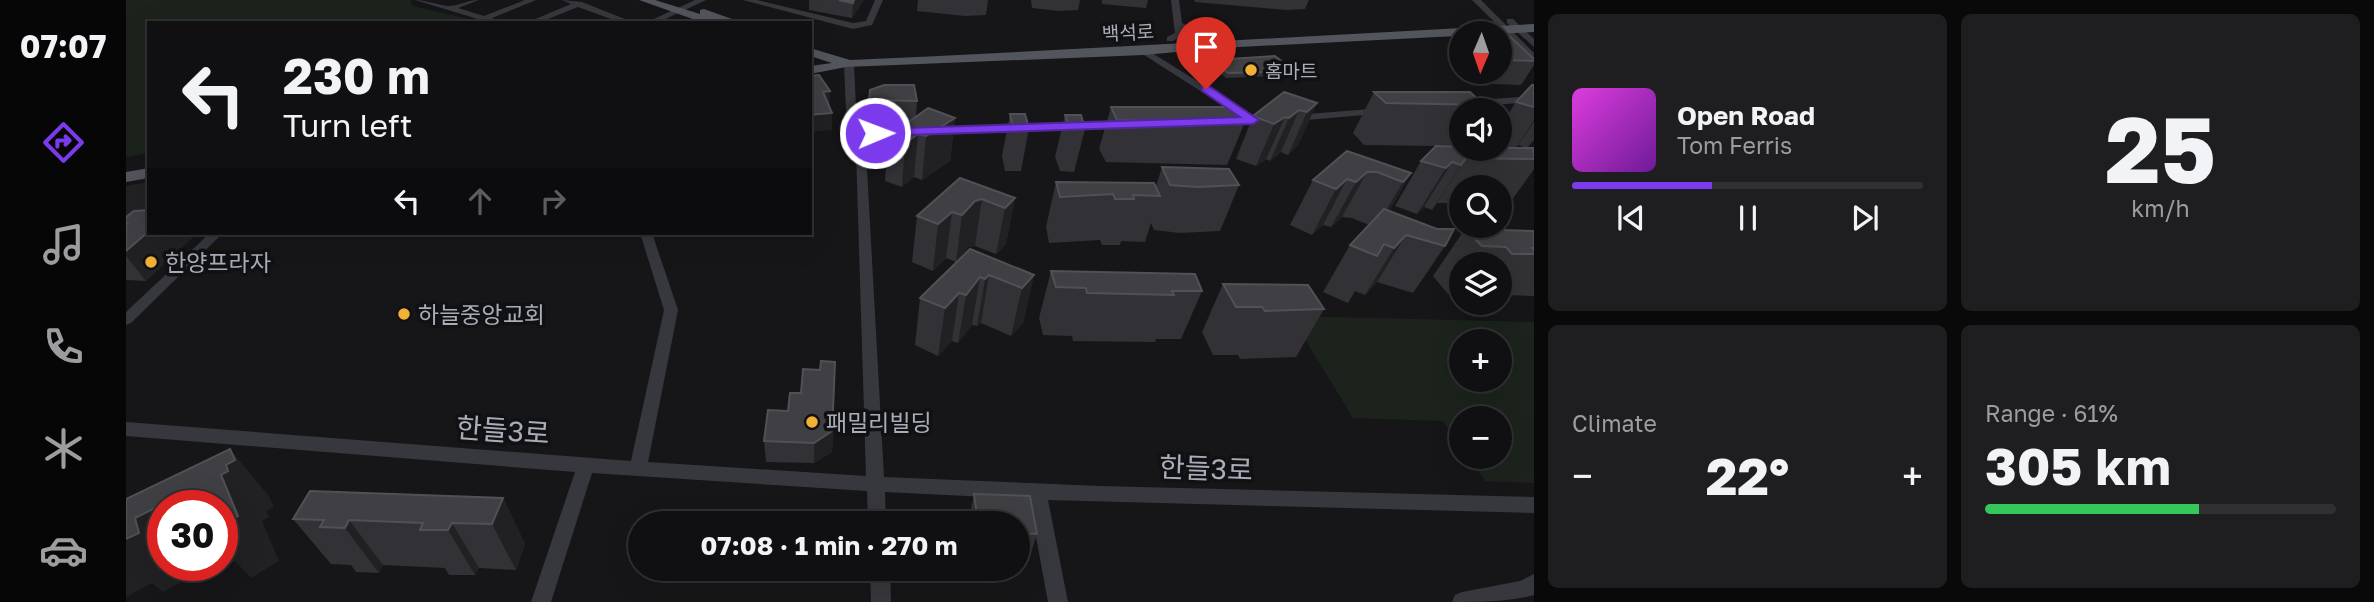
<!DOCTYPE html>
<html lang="en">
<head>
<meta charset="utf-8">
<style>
	body { margin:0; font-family:"Golos Text","Noto Sans KR",sans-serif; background:#1e1e20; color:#f1f3f6; height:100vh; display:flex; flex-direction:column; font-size:26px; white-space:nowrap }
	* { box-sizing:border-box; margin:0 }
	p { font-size:23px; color:#9c9d9f }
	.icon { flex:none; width:38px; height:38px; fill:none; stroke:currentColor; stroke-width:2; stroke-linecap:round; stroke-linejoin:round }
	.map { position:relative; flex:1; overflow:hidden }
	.panel { display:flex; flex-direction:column; gap:14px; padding:14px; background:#09090a; width:840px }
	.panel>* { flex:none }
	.hud { position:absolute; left:21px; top:21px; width:665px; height:214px; border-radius:0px; box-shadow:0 7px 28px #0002,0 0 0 2px #303032; background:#101012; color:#f1f3f6; overflow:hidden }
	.needle { width:46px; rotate:182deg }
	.buttons { position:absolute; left:1323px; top:21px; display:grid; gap:14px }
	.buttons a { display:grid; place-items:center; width:63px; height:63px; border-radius:50%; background:#101012; box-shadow:0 7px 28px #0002,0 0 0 2px #303032; font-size:35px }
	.speed { position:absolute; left:21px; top:490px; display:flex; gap:14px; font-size:35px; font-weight:700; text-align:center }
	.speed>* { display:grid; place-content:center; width:91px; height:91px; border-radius:50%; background:#101012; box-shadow:0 7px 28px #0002,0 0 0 2px #303032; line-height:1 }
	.speed .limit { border:10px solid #d22; background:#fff; color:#111 }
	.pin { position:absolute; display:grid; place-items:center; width:60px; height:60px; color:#fff; margin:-72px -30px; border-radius:50% 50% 50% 0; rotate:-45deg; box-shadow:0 0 7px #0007 }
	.pin .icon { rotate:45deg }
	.me { position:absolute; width:77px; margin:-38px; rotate:89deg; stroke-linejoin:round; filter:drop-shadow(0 0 5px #0008) }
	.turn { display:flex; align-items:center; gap:24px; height:147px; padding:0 21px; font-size:32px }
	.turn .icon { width:91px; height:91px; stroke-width:2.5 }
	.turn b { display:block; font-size:49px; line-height:60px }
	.lanes { display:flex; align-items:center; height:66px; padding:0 21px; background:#0003; justify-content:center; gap:35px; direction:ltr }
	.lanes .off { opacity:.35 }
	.big { font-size:52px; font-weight:700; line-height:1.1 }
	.panel .tile { flex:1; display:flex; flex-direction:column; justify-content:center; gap:10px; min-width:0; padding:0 24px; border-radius:10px; background:#1e1e20 }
	.panel .dial { align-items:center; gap:0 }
	.dial b { font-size:91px; line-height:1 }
	.song { display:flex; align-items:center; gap:21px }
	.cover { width:84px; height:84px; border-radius:10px; background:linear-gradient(135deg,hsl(300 70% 55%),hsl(280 70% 35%)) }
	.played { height:7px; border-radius:4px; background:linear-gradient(90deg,#7c3aed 40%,#303032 40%) }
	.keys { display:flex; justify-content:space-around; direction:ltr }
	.heat { display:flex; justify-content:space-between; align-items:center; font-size:38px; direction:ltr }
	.charge { height:10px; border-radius:5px; background:linear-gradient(90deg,#34c759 61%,#303032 0) }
	.panel .tiles { flex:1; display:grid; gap:14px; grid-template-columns:repeat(2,1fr) }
	.trip { position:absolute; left:502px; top:511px; width:402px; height:70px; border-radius:35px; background:#101012; box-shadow:0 7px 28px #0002,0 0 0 2px #303032; font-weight:700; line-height:70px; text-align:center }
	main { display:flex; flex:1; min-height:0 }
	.menu { display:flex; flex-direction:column; width:126px; justify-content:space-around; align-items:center; background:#060607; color:#9c9d9f }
	.menu .icon { width:49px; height:49px }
	.menu .on { color:#7c3aed }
	.menu b { font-size:32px; color:#f1f3f6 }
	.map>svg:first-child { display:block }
	.built { fill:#222225 }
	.green { fill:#1c231d; fill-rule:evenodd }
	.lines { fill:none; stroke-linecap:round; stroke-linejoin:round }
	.minor { fill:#37383d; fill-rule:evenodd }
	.major { fill:#53555c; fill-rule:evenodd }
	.wall { fill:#323236 }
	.shaded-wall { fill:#212124 }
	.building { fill:#3f3f44; stroke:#4f5156; stroke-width:2 }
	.route { fill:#7c3aed; stroke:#51269a; stroke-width:2 }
	.poi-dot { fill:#f2b134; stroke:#111113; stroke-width:2.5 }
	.labels { text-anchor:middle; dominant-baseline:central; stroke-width:7; stroke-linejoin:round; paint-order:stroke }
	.far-street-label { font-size:19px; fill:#a8adb8; stroke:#111113 }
	.far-poi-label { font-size:19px; fill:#a8adb8; stroke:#111113; text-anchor:start }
	.poi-label { font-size:23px; fill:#a8adb8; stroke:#111113; text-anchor:start }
	.near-street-label { font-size:28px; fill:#a8adb8; stroke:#111113 }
</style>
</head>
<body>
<main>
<nav class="menu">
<b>07:07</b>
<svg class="icon on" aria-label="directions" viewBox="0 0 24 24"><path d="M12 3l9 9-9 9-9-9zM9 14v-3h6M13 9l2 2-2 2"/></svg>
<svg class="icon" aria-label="music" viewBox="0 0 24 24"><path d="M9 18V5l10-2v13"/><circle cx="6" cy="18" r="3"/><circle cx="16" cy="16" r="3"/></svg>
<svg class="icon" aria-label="phone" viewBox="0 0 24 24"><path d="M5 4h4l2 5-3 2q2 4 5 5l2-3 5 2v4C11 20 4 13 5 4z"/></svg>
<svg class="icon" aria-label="climate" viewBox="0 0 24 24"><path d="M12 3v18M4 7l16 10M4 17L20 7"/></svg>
<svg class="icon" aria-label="car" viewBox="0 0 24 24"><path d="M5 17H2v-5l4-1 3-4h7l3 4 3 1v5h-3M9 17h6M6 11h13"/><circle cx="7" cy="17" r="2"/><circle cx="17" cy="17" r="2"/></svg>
</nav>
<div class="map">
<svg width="1408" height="602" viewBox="0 0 1408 602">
	<rect width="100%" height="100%" fill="#161618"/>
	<path class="built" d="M23,182V227L0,231V186Z"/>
	<path class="green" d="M0,0H284L287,6L360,23H23V153L0,157Z
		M1165,316L1408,322V483L1359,481L1342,457H1374V418H1335V447L1317,421L1227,418ZM1335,341H1374V380H1335Z"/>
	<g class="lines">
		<path class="minor" d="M289,0C301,0 314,6 324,6C334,5 342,0 353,0L332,8L358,16L399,0H410L366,18L379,23H365Z
			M436,0L456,2L509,23H496L452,7L412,23H400L445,4Z
			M569,0H580L531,23H519Z
			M617,0H631L727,23L740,21L749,0H757L746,25L727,29Z
			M1045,0H1053L1056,23L1071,30L1098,32L1102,35C1091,41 1069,35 1057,29L1056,36L1047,41H1041V37L1049,33Z
			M1346,0H1355L1408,53V61Z
			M1381,19H1387L1408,39V47L1381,23Z
			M1018,48L1131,118L1132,120L1131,122H1123L1015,53L1014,51Z
			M723,61L728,64L731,130L785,129L790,132L785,135L733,136L740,151L758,477L974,486L1408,497V513L922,500L942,602H922L903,499L759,492L760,523H742L741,491L466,473L425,602H405L449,472L0,436V422L505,461L538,310L514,233H526L552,310L522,462L740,476L730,151L721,133L718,64Z
			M1408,96V102L1340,107L1335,104L1340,101Z
			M1257,108L1261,109V113L1169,121L1164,118L1169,115Z
			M998,123L1003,126L1002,128L808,135L803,132L808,129Z
			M84,233H97L5,323L0,325V312Z
			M744,569H764L765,602H745Z
			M1408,574V595C1385,602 1352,602 1326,602L1329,595L1336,592L1394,581Z"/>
		<path class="major" d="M513,0H529L574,14V10L578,9L617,23H578Z
			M1408,24V32L1093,48L1018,55L720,67L684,74V66L706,63L684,56V48L724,60C952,50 1180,36 1408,24Z
			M23,168V178L0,182V172Z"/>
	</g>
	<path class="wall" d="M683,0H738L726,18L683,10Z
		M792,0H862L860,15L839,16L791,11Z
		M905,0H954L952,10L932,11L906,8Z
		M976,0H1022L1020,8L976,4Z
		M1068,0H1183L1179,9L1160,10L1069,2Z
		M1350,28H1375L1408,59V65L1395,85L1367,84L1355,72H1374V33H1347Z
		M1086,60L1169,71L1167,75L1100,78L1085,65Z
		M1408,85V140L1401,148L1392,145L1390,148L1408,154V169L1383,204H1374V187H1335V203H1311L1306,210L1298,207L1291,214L1269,206L1295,161L1310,146L1238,145L1227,133L1248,92L1358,105L1354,110H1335V141L1332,146L1374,147V127L1390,102Z
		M744,90L791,101L790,117L829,118L824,161L796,180L788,177L776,187L759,181L762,137L778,126H742Z
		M1191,103L1172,145L1162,155L1155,152L1144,161L1140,159L1130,166L1110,159L1127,116Z
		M985,107L1119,122L1101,165L980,162L973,149Z
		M884,114L903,128L895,171H879L876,156Z
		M939,115L959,129L948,172L934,171L929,157Z
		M1221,151L1285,173L1263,211L1319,246L1287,293L1251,282L1239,295L1229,291L1222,303L1197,292L1224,245L1243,225L1226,218L1216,217L1205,227L1197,225L1186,235L1164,225L1187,180Z
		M1036,167L1113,185L1094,231L1054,233L1028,230L1025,223L1019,242L995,241L994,245H976L974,240L923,243L920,227L930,182L1030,186Z
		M834,178L889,198L880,244L870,254L849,246L842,247L830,262L820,258L807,271L786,262L791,216Z
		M0,217L23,233H66L68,236L20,281L0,280Z
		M1339,229L1408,231V296L1381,295L1376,301H1374V264H1335V294H1322L1307,276Z
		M844,249L908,275L897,323L885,336L855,323L851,326L846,325L832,343L826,341L812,356L789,345L794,298Z
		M925,271L1076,291L1055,339H1030L1029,342L947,341L946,336L917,335L913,318Z
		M1097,284L1198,309L1170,357L1114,359L1112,355H1087L1076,332Z
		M709,382L706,452L688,463L640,462L638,441L662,411L675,393Z
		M848,494L911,534L905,553H892V523H845L844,514Z
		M377,498L399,544L390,570L353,568L349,575H323L319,568L257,565L253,573L230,572L225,565L205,564L167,519Z"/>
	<path class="shaded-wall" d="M728,0H738L726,18L727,3Z
		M704,91V108L697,92Z
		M1191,103L1172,145L1162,155L1181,112Z
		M1173,110L1155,152L1144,161L1163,118Z
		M706,113V130L684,132V115Z
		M1159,117L1140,159L1130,166L1148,124Z
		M829,118L824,161L796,180L800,136Z
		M1408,120V122L1392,145L1387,152Z
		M792,134L788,177L776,187L779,143Z
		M1340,158L1311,203L1306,210L1335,165Z
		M1326,162L1298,207L1291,214L1320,168Z
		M1241,172L1216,217L1205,227L1230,182Z
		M1285,173L1259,218L1250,227L1277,182Z
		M1221,179L1197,225L1186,235L1210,189Z
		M889,198L880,244L870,254L879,208Z
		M856,199L849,246L842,247L830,262L836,215L849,201Z
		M826,212L820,258L807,271L812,224Z
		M23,231V233H66L68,236L20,281L0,256V251Z
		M1280,235L1251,282L1239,295L1268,248Z
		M863,275L855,323L851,326L859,279Z
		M908,275L897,323L885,336L896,288Z
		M854,277L846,325L832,343L840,295Z
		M833,293L826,341L812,356L819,308Z
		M709,362L706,452L688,463V443Z
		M104,449L143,496L148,507L140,511L143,517L136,521L153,561L125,578L109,561L106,562L96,552L95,475L100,465Z
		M53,496L62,506H37V565H59L63,578L37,592L26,583L0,597V539L9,518Z
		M377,498L399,544L390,570L366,524Z
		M223,520L257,565L253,573L219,528Z
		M326,523L353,568L349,575L322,530Z"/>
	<path class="building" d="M713,0H728L727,3Z
		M1350,28H1375L1408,59V61L1382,60L1374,52V33H1355Z
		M1149,56L1169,71L1102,73L1086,60Z
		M693,75L704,91L697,92L706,113L684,115V76Z
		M758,85H788L791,101L743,100L744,90Z
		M1406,85H1408V107L1390,102Z
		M1158,92L1191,103L1181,112L1173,110L1163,118L1159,117L1148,124L1127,116Z
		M1248,92H1344L1358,105L1260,103Z
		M985,107H1102L1109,110L1119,122L991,120Z
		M802,108L829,118L800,136L792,134L779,143L762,137Z
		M884,114H899L903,128H887Z
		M939,115H955L959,129L944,128Z
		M1310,146L1335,147V149H1374V148H1407L1408,159L1340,158L1335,165L1326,162L1320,168L1295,161Z
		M1221,151L1285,173L1277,182L1251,172H1241L1230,182L1221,179L1210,189L1187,180Z
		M1036,167L1103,169L1113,185L1071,187L1044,185Z
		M834,178L889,198L879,208L856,199L849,201L836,215L826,212L812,224L791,216Z
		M930,182L1028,183L1034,196L1007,195L1008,199H989L987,194L934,197Z
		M1258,209L1311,229H1328L1319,246L1280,235L1268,248L1258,244L1251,256L1224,245Z
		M23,210V231L0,251V225L1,224H0V217L8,211Z
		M1339,229L1408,231V248H1406L1408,250V254H1386L1380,247L1356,246Z
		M844,249L908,275L896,288L863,275L859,279L854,277L840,295L833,293L819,308L794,298Z
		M925,271L1069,274L1076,291H1046L1048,295L961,293L960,288L930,287Z
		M1097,284L1182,285L1198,309L1139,311L1136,307H1110Z
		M695,361L709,362L706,431L688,443L638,441L642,410L662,411L664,393H675L677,369L694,370Z
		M104,449L109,460L100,465L102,471L95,475L112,516L96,524V506H57L53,496L9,518L13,533L0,539V499Z
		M184,491L377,498L366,524L326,523L322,530H294L297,523L223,520L219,528L194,527L198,520L167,519Z
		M848,494L904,496L911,534L892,533V523H852Z"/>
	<path class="route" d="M1076,86H1083L1133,120L1127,124L749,136L743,133L749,129L1114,117L1076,91Z"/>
	<g class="poi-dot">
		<circle cx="1125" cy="70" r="7"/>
		<circle cx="25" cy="262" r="7"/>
		<circle cx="278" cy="314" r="7"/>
		<circle cx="686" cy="422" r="7"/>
	</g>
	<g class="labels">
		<g class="far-street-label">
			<text transform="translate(1002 32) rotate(-3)">백석로</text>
		</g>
		<g class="far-poi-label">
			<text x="1139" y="70">홈마트</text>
		</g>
		<g class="poi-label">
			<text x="39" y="262">한양프라자</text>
			<text x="292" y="314">하늘중앙교회</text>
			<text x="700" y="422">패밀리빌딩</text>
		</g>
		<g class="near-street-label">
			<text transform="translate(377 430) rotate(4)">한들3로</text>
			<text transform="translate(1080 468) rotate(2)">한들3로</text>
		</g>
	</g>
</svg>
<div class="buttons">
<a><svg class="needle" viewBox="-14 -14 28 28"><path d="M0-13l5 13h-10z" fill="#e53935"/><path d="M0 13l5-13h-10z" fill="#9c9d9f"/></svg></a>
<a><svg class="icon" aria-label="sound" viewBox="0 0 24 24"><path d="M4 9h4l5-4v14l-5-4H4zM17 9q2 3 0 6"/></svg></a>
<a><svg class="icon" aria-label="search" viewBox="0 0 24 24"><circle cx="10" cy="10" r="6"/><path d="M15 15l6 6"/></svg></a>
<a><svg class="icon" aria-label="layers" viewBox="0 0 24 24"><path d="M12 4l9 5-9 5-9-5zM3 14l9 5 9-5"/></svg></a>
<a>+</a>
<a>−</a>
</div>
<div class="speed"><div class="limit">30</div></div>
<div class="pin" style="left:1080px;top:89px;background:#d93025"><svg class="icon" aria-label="arrive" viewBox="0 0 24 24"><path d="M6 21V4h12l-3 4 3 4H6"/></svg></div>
<svg class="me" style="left:749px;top:133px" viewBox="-20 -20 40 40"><circle r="17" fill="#7c3aed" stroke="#fff" stroke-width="3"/><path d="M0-11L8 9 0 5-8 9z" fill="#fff"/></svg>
<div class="trip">07:08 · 1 min · 270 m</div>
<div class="hud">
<div class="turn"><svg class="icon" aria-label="left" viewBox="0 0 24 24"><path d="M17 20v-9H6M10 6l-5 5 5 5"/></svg><div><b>230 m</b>Turn left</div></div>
<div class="lanes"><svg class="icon" aria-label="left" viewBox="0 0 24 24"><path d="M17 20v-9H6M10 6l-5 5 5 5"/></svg><svg class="icon off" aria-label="ahead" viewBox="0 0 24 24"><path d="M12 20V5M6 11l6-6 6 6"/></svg><svg class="icon off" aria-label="right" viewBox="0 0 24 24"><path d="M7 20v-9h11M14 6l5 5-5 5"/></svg></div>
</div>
</div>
<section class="panel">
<div class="tiles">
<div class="tile">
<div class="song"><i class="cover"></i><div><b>Open Road</b><p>Tom Ferris</p></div></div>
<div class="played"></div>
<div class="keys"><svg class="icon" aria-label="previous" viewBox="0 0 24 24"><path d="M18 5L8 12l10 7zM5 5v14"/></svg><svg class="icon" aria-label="pause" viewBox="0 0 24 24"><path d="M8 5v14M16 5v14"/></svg><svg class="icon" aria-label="next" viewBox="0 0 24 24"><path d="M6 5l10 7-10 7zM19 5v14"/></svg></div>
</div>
<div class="tile dial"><b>25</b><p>km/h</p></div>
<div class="tile"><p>Climate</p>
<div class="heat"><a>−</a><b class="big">22°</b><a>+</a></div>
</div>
<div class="tile"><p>Range · 61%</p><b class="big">305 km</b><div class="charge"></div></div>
</div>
</section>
</main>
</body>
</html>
